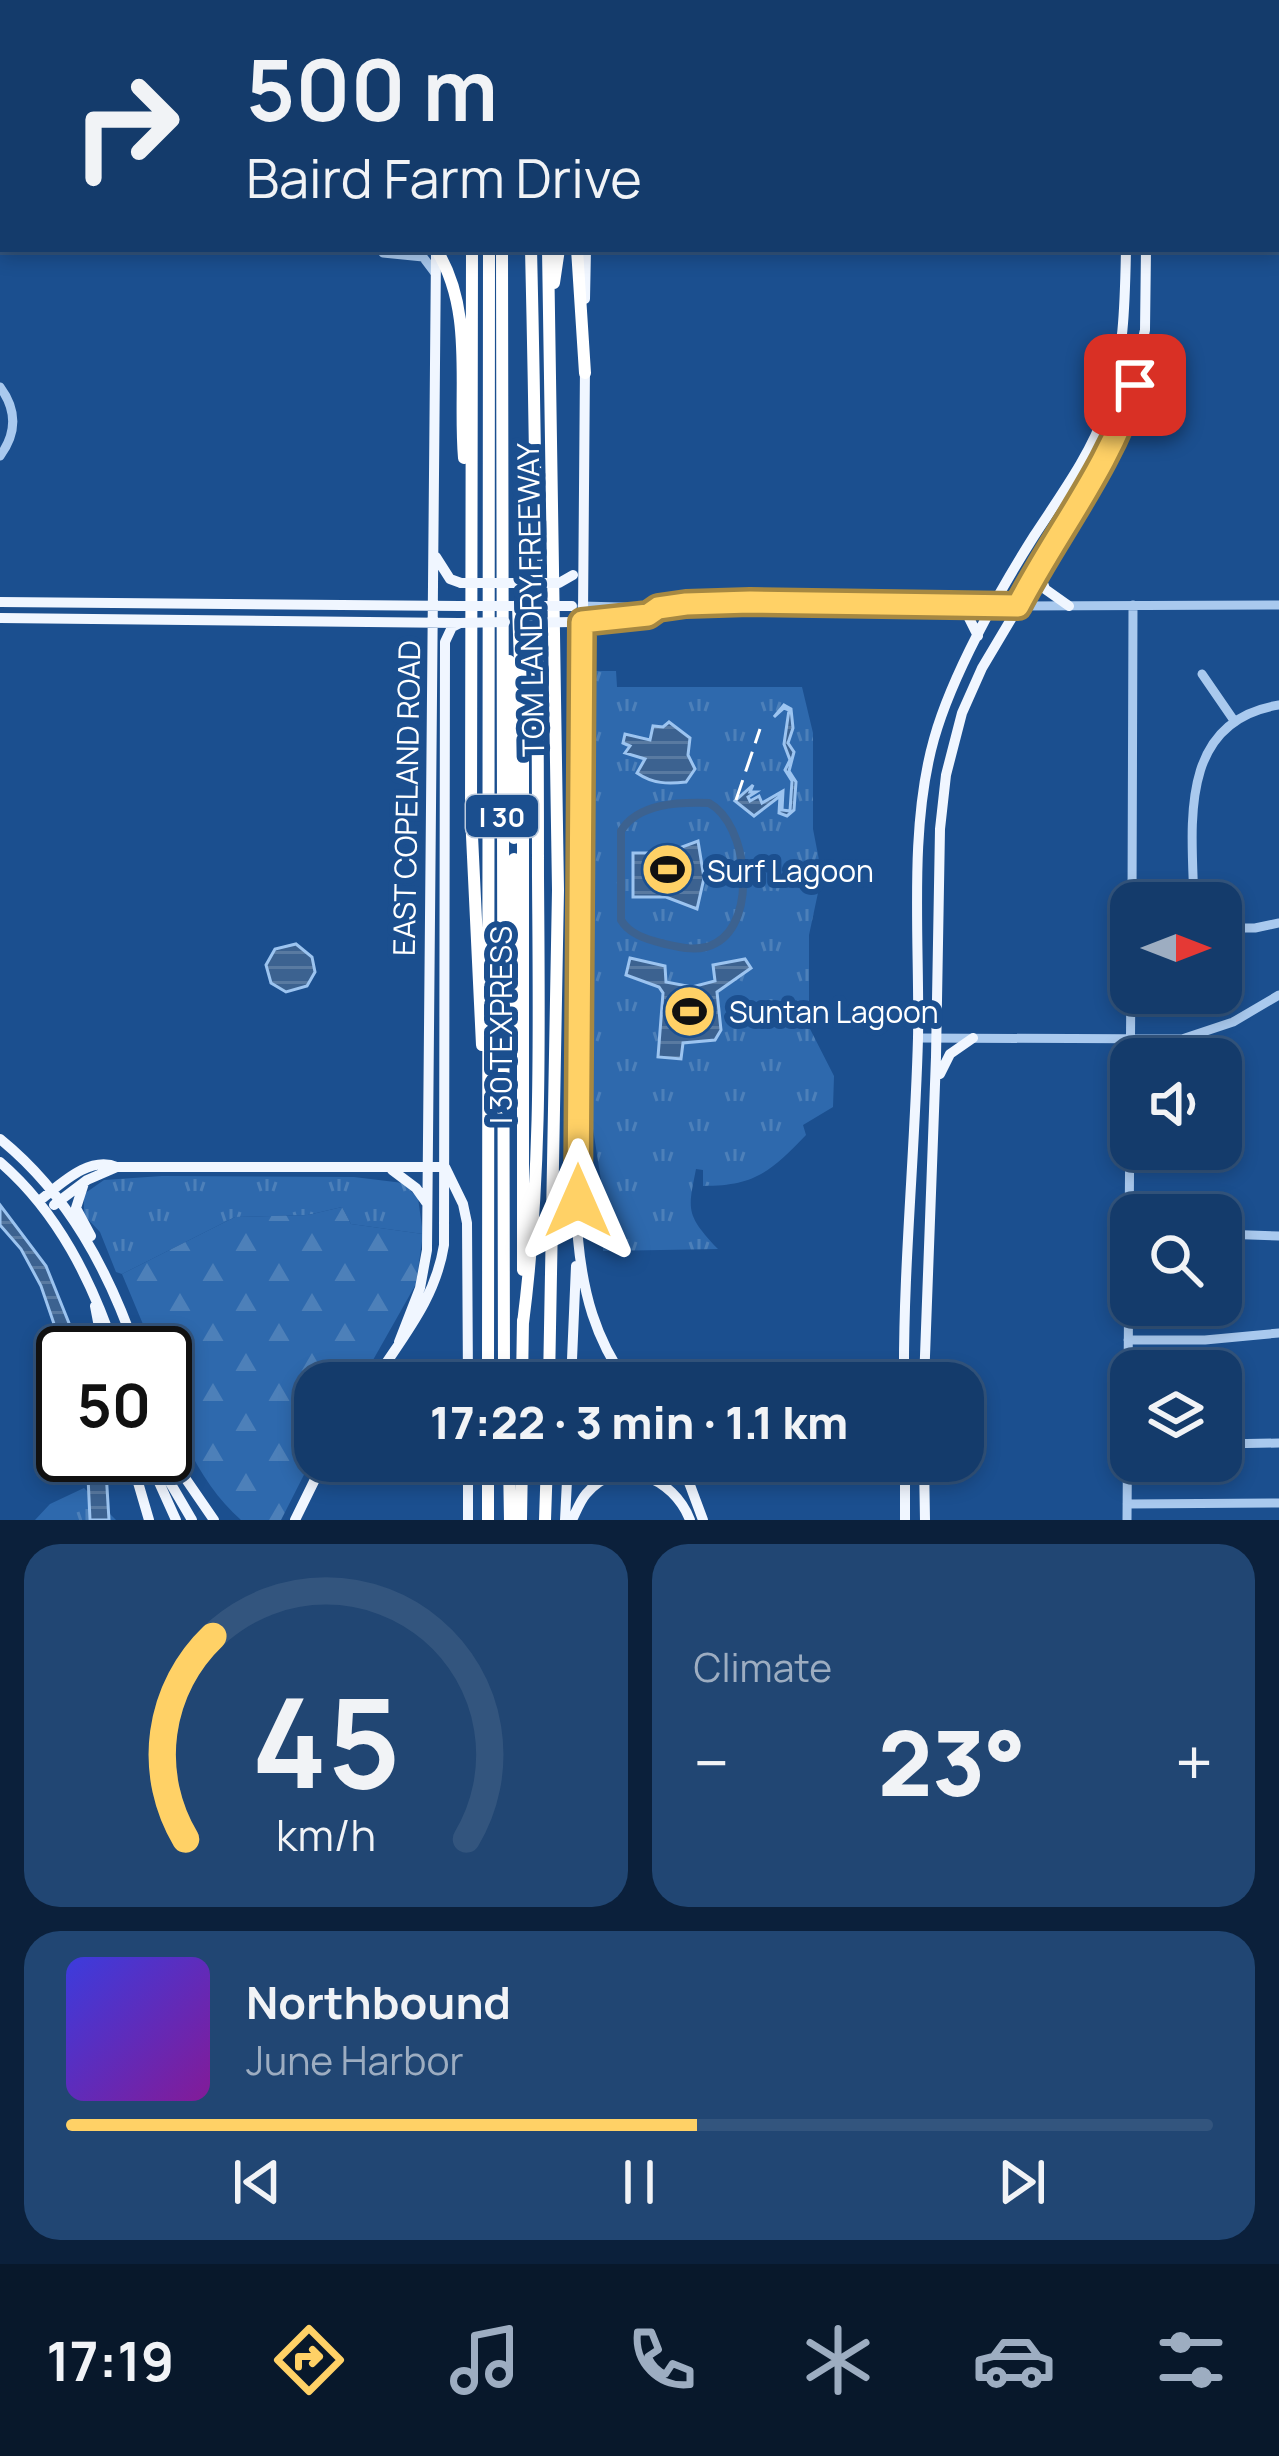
<!DOCTYPE html>
<html lang="en">
<head>
<meta charset="utf-8">
<style>
	body { margin:0; font-family:Manrope,sans-serif; background:#214673; color:#f1f3f6; height:100vh; display:flex; flex-direction:column; font-size:45px; white-space:nowrap }
	* { box-sizing:border-box; margin:0 }
	p { font-size:39px; color:#9dadc1 }
	.icon { flex:none; width:66px; height:66px; fill:none; stroke:currentColor; stroke-width:2; stroke-linecap:round; stroke-linejoin:round }
	.map { position:relative; height:1520px; overflow:hidden }
	.panel { display:flex; flex-direction:column; gap:24px; padding:24px; background:#0b203b; flex:1 }
	.panel>* { flex:none }
	.guide { position:absolute; left:0px; top:0px; width:1281px; height:252px; box-shadow:0 6px 18px #0003,0 0 0 3px #33557e; background:#143b6b; color:#f1f3f6; overflow:hidden }
	.needle { width:78px; rotate:90deg }
	.controls { position:absolute; left:1110px; top:882px; display:grid; gap:24px }
	.controls a { display:grid; place-items:center; width:132px; height:132px; border-radius:24px; background:#143b6b; box-shadow:0 6px 18px #0003,0 0 0 3px #33557e; font-size:60px }
	.speed { position:absolute; left:36px; top:1326px; display:flex; gap:24px; font-size:60px; font-weight:700; text-align:center }
	.speed>* { display:grid; place-content:center; width:156px; height:156px; border-radius:50%; background:#143b6b; box-shadow:0 6px 18px #0003,0 0 0 3px #33557e; line-height:1 }
	.speed .limit { border:6px solid #111; border-radius:18px; background:#fff; color:#111 }
	.pin { position:absolute; display:grid; place-items:center; width:102px; height:102px; color:#fff; margin:-51px; border-radius:24px; box-shadow:0 6px 18px #0006 }
	.me { position:absolute; width:132px; margin:-66px; rotate:0deg; stroke-linejoin:round; filter:drop-shadow(0 0 9px #0008) }
	.turn { display:flex; align-items:center; gap:42px; height:252px; padding:0 48px; font-size:54px }
	.turn .icon { width:156px; height:156px; stroke-width:2.5 }
	.turn b { display:block; font-size:84px; line-height:102px }
	.big { font-size:90px; font-weight:800; line-height:1.1 }
	.panel .card { flex:1; display:flex; flex-direction:column; justify-content:center; gap:18px; min-width:0; padding:0 42px; border-radius:36px; background:#214673 }
	.panel .dial { align-items:center; gap:0 }
	.dial svg { height:312px; overflow:visible; fill:none; stroke:#33557e; stroke-width:7; stroke-linecap:round; text-anchor:middle }
	.dial text { fill:#f1f3f6; stroke:none }
	.song { display:flex; align-items:center; gap:36px }
	.cover { width:144px; height:144px; border-radius:18px; background:linear-gradient(135deg,hsl(240 70% 55%),hsl(290 70% 35%)) }
	.played { height:12px; border-radius:6px; background:linear-gradient(90deg,#ffd166 55%,#33557e 55%) }
	.keys { display:flex; justify-content:space-around; direction:ltr }
	.heat { display:flex; justify-content:space-between; align-items:center; font-size:66px; direction:ltr }
	.panel .tiles { flex:1; display:grid; gap:24px; grid-template-columns:1fr 1fr }
	.card:last-child { grid-column:span 2 }
	.trip { position:absolute; left:294px; top:1362px; width:690px; height:120px; border-radius:36px; background:#143b6b; box-shadow:0 6px 18px #0003,0 0 0 3px #33557e; font-weight:800; line-height:120px; text-align:center }
	.tabs { display:flex; height:192px; justify-content:space-around; align-items:center; background:#08182b; color:#9dadc1 }
	.tabs .icon { width:84px; height:84px }
	.tabs .active { color:#ffd166 }
	.tabs b { font-size:54px; color:#f1f3f6 }
	.map>svg:first-child { display:block }
	.grass { fill:url(#grass-tufts) }
	.forest { fill:url(#forest-firs) }
	.water { fill:url(#water-rules); stroke:#9cc4f0; stroke-width:3 }
	.lines { fill:none; stroke-linecap:round; stroke-linejoin:round }
	.canal { stroke:#3c6290; stroke-width:8 }
	.minor { stroke:#a9c9ee; stroke-width:9 }
	.major { stroke:#f0f6ff; stroke-width:10 }
	.highway { stroke:#fff; stroke-width:12 }
	.rail { stroke:#fff; stroke-width:3; stroke-dasharray:21 9; stroke-linecap:butt }
	.major-bridge { stroke:#f0f6ff; stroke-width:10 }
	.route-casing { stroke:#a68842; stroke-width:30 }
	.route { stroke:#ffd166; stroke-width:21 }
	.labels { text-anchor:middle; dominant-baseline:central; stroke-width:12; stroke-linejoin:round; paint-order:stroke }
	.shield { fill:#1b4f8f; stroke:#bbcadd; stroke-width:3 }
	.shield-label { font-size:27px; font-weight:bold; fill:#fff }
	.street-label { font-size:30px; fill:#fff; stroke:#1b4f8f }
	.poi-label { font-size:30px; fill:#fff; stroke:#1b4f8f; text-anchor:start }
</style>
</head>
<body>
<div class="map">
<svg width="1279" height="1520" viewBox="0 0 1279 1520">
	<defs>
		<pattern id="grass-tufts" width="24" height="20" patternUnits="userSpaceOnUse" patternTransform="scale(3)"><rect width="24" height="20" fill="#2e69ad"/><path d="M3 7l-1-3M5 7V3M7 7l1-3M15 17l-1-3M17 17v-4M19 17l1-3" fill="none" stroke="#4d80b9"/></pattern>
		<pattern id="forest-firs" width="22" height="20" patternUnits="userSpaceOnUse" patternTransform="scale(3)"><rect width="22" height="20" fill="#2e69ad"/><path d="M5 1l3.5 6h-7zM16 11l3.5 6h-7z" fill="#4d80b9"/></pattern>
		<pattern id="water-rules" width="6" height="5" patternUnits="userSpaceOnUse" patternTransform="scale(3)"><rect width="6" height="5" fill="#3c6290"/><path d="M0 2.5h6" fill="none" stroke="#597aa1"/></pattern>
	</defs>
	<rect width="100%" height="100%" fill="#1b4f8f"/>
	<path class="grass" d="M595,671H616L617,687H802L813,733V829L819,860V888L809,935V1027L834,1076L833,1107L803,1125L806,1135C770,1172 755,1186 703,1186V1170L696,1169C688,1210 685,1214 718,1249L603,1251V1193L593,1129Z
		M162,1176L354,1177L403,1183L418,1198L423,1234L351,1224L342,1207L308,1215L235,1217L122,1274L116,1272L100,1232L84,1215V1194L104,1180Z
		M84,1488L116,1520H35L50,1504Z"/>
	<path class="forest" d="M342,1207L351,1224L423,1234L416,1284L360,1383H315V1453L281,1520H241C197,1481 165,1412 165,1353H155L122,1274L235,1217L308,1215Z"/>
	<path class="water" d="M784,705L791,709L793,728L788,743L794,752L789,771L796,782L794,810L787,816L779,813L780,796L754,816L735,801L753,785L750,792H756L748,797L750,801L759,796L762,803L783,791L782,810L790,811L792,781L785,770L790,760L784,744L789,710L784,708L774,717Z
		M669,722L690,738L688,755L695,769L686,782C668,784 653,784 637,773L645,759L625,753L630,746L623,743L625,734L650,740L653,726L663,727Z
		M698,841L704,878L697,909L666,897H633V853H666Z
		M296,944L312,957L315,972L307,986L286,992L271,983L266,965L275,949Z
		M630,958L665,966L666,982L692,987L715,981L713,965L745,959L751,968L717,992L721,1030L715,1040L683,1043L681,1059L658,1057L663,993L659,987L626,975Z
		M0,1205L46,1266L81,1353H64L41,1286L21,1249L0,1225Z
		M87,1455H105L109,1520H90Z"/>
	<g class="lines">
		<path class="canal" d="M709,803C748,824 758,920 716,943C699,953 678,947 661,943C646,939 629,934 621,920V831C638,803 679,802 709,803Z"/>
		<path class="minor" d="M1278,148H1279
			M0,250L418,249
			M383,253L423,257L435,273
			M0,387C17,410 17,433 0,456
			M582,606L658,608L750,602L979,606L1279,605
			M582,623L648,615L658,608
			M1202,674L1235,722
			M1132,903L1133,605
			M1194,903C1192,826 1177,721 1279,705
			M1221,928H1255L1279,923
			M918,1038L1182,1039L1233,1022L1279,995
			M1221,1234L1279,1236
			M1128,1340H1205L1279,1333
			M1221,1444L1279,1443
			M1127,1504L1279,1503
			M1127,1520L1131,969"/>
		<path class="major" d="M434,3V0
			M591,3V0
			M1128,3V0
			M1147,3V0
			M585,299L586,249
			M585,365L578,1239C583,1293 595,1338 627,1383
			M436,557L450,579L461,583
			M1038,569L1045,589L1069,606
			M0,602L460,606
			M946,606L967,614L978,636
			M0,618L459,623
			M940,1074L950,1054L973,1038
			M0,1139C68,1194 109,1271 137,1353
			M0,1162C58,1212 92,1281 116,1353
			M392,1170L416,1188L426,1202
			M84,1183L76,1208L91,1236
			M39,1201C60,1185 89,1155 117,1167H445L463,1204L467,1223L468,1383
			M54,1205L87,1180L117,1167
			M95,1306L104,1353
			M399,1342L420,1288L427,1250L436,253
			M373,1383C402,1337 435,1301 444,1245L445,642L452,627L460,623
			M571,1383L576,1266
			M904,1383C903,1268 915,1153 918,1038C920,943 908,831 934,739C952,675 998,593 1034,536C1060,496 1090,456 1106,410C1124,358 1125,304 1126,249
			M924,1383L936,1057L940,829L946,775L962,713L982,668L1098,473L1124,419L1145,330L1146,249
			M165,1436L181,1472L214,1520
			M130,1455L149,1520
			M154,1455L192,1520
			M468,1461V1520
			M681,1461L703,1520
			M905,1461V1520
			M924,1461L925,1520
			M153,1469L176,1520
			M295,1520L324,1461
			M565,1520L568,1461
			M572,1520C576,1512 580,1501 586,1494C620,1453 674,1478 690,1520"/>
		<path class="highway" d="M467,0V3
			M488,0V3
			M501,0V3
			M528,0V3
			M540,0V3
			M563,0V3
			M442,3V0
			M574,3V0
			M436,249C475,311 458,388 464,458
			M472,249L471,815L482,1045
			M502,249L504,1383
			M548,249L558,890L549,1383
			M577,249L585,373
			M554,283L559,249
			M518,605L523,753V1270
			M509,661L514,708V838
			M511,1042L514,859
			M523,1323C542,1176 539,1026 538,877C538,668 536,459 531,249
			M488,1383L489,249
			M522,1383L523,1320
			M488,1461V1520
			M509,1461L510,1520
			M521,1520L522,1461
			M545,1520L547,1461"/>
		<path class="rail" d="M736,800L760,729"/>
		<path class="major-bridge" d="M461,583H559L573,575
			M460,606H572
			M460,623L505,622
			M519,623L571,622"/>
	</g>
	<g class="lines">
		<defs>
			<path id="route" d="M578,1201L582,622L648,615L658,608L686,604L750,602L1018,606C1057,531 1110,466 1135,385"/>
		</defs>
		<use href="#route" class="route-casing"/>
		<use href="#route" class="route"/>
	</g>
	<defs>
		<symbol id="stadium-disc" viewBox="-11 -11 22 22"><circle r="9.5" fill="#ffd166" stroke="#1b4f8f"/><path d="M0-5a6.5 5 0 1 0 0 10a6.5 5 0 1 0 0-10ZM-3.5-1.8h7v3.6h-7Z" fill="#111"/></symbol>
	</defs>
	<g fill-rule="evenodd">
		<use href="#stadium-disc" x="638" y="840" width="59" height="59"/>
		<use href="#stadium-disc" x="660" y="982" width="59" height="59"/>
	</g>
	<g class="labels">
		<rect class="shield" x="466" y="795" width="72" height="42" rx="9"/>
		<g class="shield-label">
			<text x="502" y="816">I 30</text>
		</g>
		<g class="street-label">
			<text transform="translate(530 600) rotate(-91)">TOM LANDRY FREEWAY</text>
			<text transform="translate(406 798) rotate(-89)">EAST COPELAND ROAD</text>
			<text transform="translate(500 1025) rotate(-90)">I 30 TEXPRESS</text>
		</g>
		<g class="poi-label">
			<text x="707" y="870">Surf Lagoon</text>
			<text x="729" y="1011">Suntan Lagoon</text>
		</g>
	</g>
</svg>
<div class="controls">
<a><svg class="needle" viewBox="-14 -14 28 28"><path d="M0-13l5 13h-10z" fill="#e53935"/><path d="M0 13l5-13h-10z" fill="#9dadc1"/></svg></a>
<a><svg class="icon" aria-label="sound" viewBox="0 0 24 24"><path d="M4 9h4l5-4v14l-5-4H4zM17 9q2 3 0 6"/></svg></a>
<a><svg class="icon" aria-label="search" viewBox="0 0 24 24"><circle cx="10" cy="10" r="6"/><path d="M15 15l6 6"/></svg></a>
<a><svg class="icon" aria-label="layers" viewBox="0 0 24 24"><path d="M12 4l9 5-9 5-9-5zM3 14l9 5 9-5"/></svg></a>
</div>
<div class="speed"><div class="limit">50</div></div>
<div class="pin" style="left:1135px;top:385px;background:#d93025"><svg class="icon" aria-label="arrive" viewBox="0 0 24 24"><path d="M6 21V4h12l-3 4 3 4H6"/></svg></div>
<svg class="me" style="left:578px;top:1201px" viewBox="-20 -20 40 40"><path d="M0-17L14 15 0 8-14 15z" fill="#ffd166" stroke="#fff" stroke-width="4"/></svg>
<div class="trip">17:22 · 3 min · 1.1 km</div>
<div class="guide">
<div class="turn"><svg class="icon" aria-label="right" viewBox="0 0 24 24"><path d="M7 20v-9h11M14 6l5 5-5 5"/></svg><div><b>500 m</b>Baird Farm Drive</div></div>
</div>
</div>
<section class="panel">
<div class="tiles">
<div class="card dial"><svg viewBox="0 0 100 80">
<path d="M14 69A42 42 0 1 1 86 69"/>
<path d="M14 69A42 42 0 0 1 21 17" stroke="#ffd166"/>
<text x="50" y="56" font-size="32" font-weight="700">45</text>
<text x="50" y="72" font-size="11">km/h</text>
</svg></div>
<div class="card"><p>Climate</p>
<div class="heat"><a>−</a><b class="big">23°</b><a>+</a></div>
</div>
<div class="card">
<div class="song"><i class="cover"></i><div><b>Northbound</b><p>June Harbor</p></div></div>
<div class="played"></div>
<div class="keys"><svg class="icon" aria-label="previous" viewBox="0 0 24 24"><path d="M18 5L8 12l10 7zM5 5v14"/></svg><svg class="icon" aria-label="pause" viewBox="0 0 24 24"><path d="M8 5v14M16 5v14"/></svg><svg class="icon" aria-label="next" viewBox="0 0 24 24"><path d="M6 5l10 7-10 7zM19 5v14"/></svg></div>
</div>
</div>
</section>
<nav class="tabs">
<b>17:19</b>
<svg class="icon active" aria-label="directions" viewBox="0 0 24 24"><path d="M12 3l9 9-9 9-9-9zM9 14v-3h6M13 9l2 2-2 2"/></svg>
<svg class="icon" aria-label="music" viewBox="0 0 24 24"><path d="M9 18V5l10-2v13"/><circle cx="6" cy="18" r="3"/><circle cx="16" cy="16" r="3"/></svg>
<svg class="icon" aria-label="phone" viewBox="0 0 24 24"><path d="M5 4h4l2 5-3 2q2 4 5 5l2-3 5 2v4C11 20 4 13 5 4z"/></svg>
<svg class="icon" aria-label="climate" viewBox="0 0 24 24"><path d="M12 3v18M4 7l16 10M4 17L20 7"/></svg>
<svg class="icon" aria-label="car" viewBox="0 0 24 24"><path d="M5 17H2v-5l4-1 3-4h7l3 4 3 1v5h-3M9 17h6M6 11h13"/><circle cx="7" cy="17" r="2"/><circle cx="17" cy="17" r="2"/></svg>
<svg class="icon" aria-label="filters" viewBox="0 0 24 24"><path d="M4 7h16M4 17h16"/><circle cx="9" cy="7" r="2"/><circle cx="15" cy="17" r="2"/></svg>
</nav>
</body>
</html>
